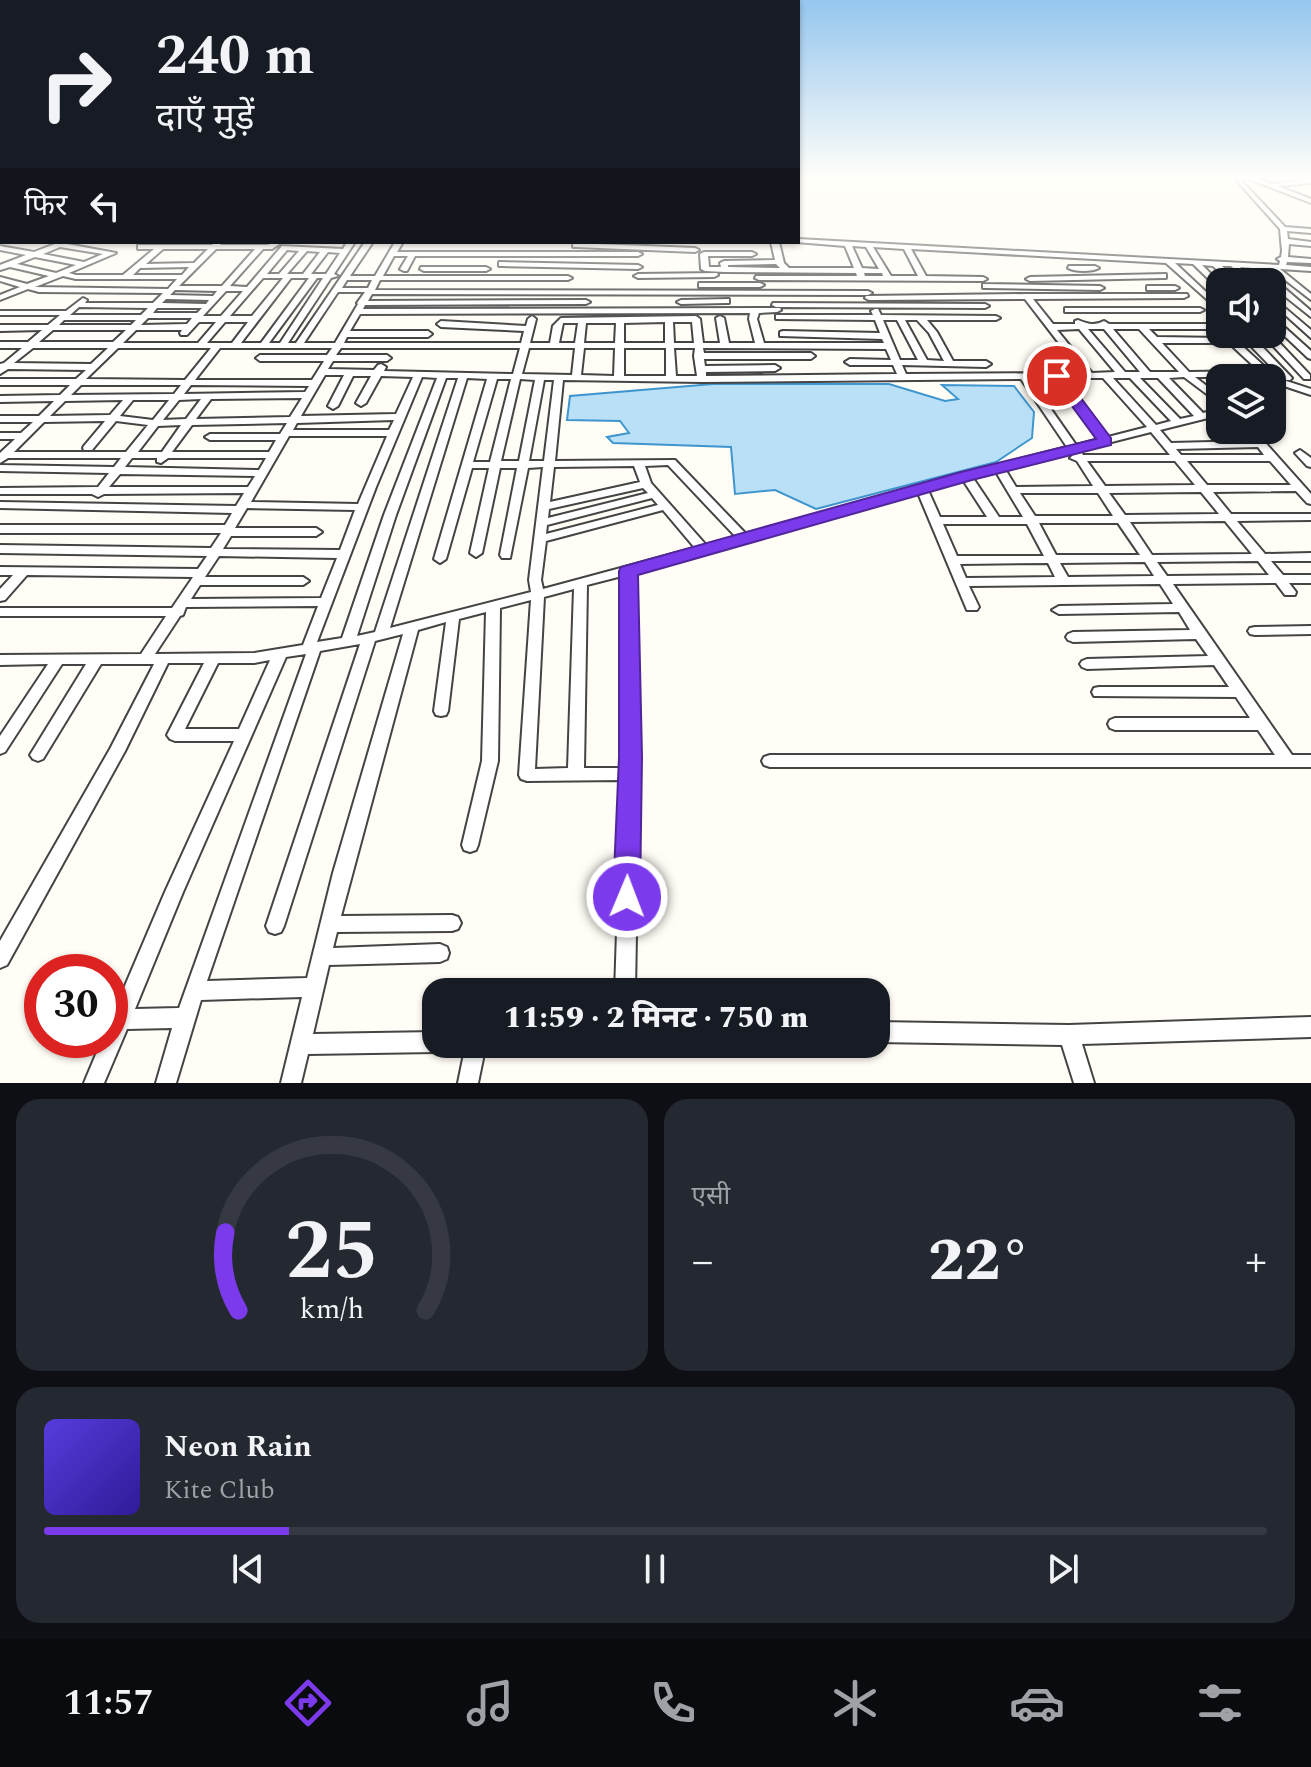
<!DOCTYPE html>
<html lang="hi">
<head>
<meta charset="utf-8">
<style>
	body { margin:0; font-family:Spectral,"Noto Sans Devanagari",serif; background:#242831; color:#f1f3f6; height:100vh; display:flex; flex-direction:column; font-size:30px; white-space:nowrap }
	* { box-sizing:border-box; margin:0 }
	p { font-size:26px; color:#9ea1a6 }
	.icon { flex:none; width:44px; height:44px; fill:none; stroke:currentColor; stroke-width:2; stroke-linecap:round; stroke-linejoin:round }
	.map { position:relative; height:1083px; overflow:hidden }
	.sheet { display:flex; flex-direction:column; gap:16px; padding:16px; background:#0d0f14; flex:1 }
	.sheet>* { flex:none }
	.banner { position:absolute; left:0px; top:0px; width:800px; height:244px; box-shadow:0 2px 6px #0004; background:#171b24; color:#f1f3f6; overflow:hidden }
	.buttons { position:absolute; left:1206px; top:268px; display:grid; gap:16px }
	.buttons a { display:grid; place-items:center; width:80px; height:80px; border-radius:16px; background:#171b24; box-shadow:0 2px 6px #0004; font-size:40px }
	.speed { position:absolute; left:24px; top:954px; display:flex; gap:16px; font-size:40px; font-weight:700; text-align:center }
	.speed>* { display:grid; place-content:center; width:104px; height:104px; border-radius:50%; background:#171b24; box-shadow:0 2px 6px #0004; line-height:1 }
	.speed .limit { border:12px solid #d22; background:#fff; color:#111 }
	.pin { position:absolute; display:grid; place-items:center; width:68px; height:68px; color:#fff; margin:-34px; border:4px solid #fff; border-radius:50%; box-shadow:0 2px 8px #0007 }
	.me { position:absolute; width:88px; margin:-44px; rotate:1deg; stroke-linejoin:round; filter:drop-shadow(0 0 6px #0008) }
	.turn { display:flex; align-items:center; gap:28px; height:168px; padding:0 24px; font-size:36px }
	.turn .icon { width:104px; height:104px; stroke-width:2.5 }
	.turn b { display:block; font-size:56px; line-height:68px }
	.then { display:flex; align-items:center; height:76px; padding:0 24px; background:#0003; gap:16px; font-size:30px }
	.big { font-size:60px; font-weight:800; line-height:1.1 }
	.sheet .tile { flex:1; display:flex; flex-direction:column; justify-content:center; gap:12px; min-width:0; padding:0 28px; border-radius:24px; background:#242831 }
	.sheet .dial { align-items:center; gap:0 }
	.dial svg { height:208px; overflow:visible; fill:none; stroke:#363941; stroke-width:7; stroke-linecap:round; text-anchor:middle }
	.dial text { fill:#f1f3f6; stroke:none }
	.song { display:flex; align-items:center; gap:24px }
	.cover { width:96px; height:96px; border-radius:12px; background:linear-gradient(135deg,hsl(250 70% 55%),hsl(250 70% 35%)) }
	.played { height:8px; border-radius:4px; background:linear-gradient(90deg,#7c3aed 20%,#363941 20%) }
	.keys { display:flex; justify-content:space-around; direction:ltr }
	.heat { display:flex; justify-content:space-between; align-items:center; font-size:44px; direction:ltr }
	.sheet .tiles { flex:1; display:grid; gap:16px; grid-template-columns:1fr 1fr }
	.tile:last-child { grid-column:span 2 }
	.trip { position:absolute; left:422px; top:978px; width:468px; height:80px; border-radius:24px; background:#171b24; box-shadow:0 2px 6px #0004; font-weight:800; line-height:80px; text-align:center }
	.tab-bar { display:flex; height:128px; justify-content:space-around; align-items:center; background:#090b0e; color:#9ea1a6 }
	.tab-bar .icon { width:56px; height:56px }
	.tab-bar .current { color:#7c3aed }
	.tab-bar b { font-size:36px; color:#f1f3f6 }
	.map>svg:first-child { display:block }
	.water { fill:#b9e0f7; stroke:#3f96cf; stroke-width:2 }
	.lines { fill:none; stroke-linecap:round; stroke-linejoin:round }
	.minor-casing { stroke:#444; stroke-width:4 }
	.minor { fill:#fff; fill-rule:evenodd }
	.route { fill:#7c3aed; stroke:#51269a; stroke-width:2 }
</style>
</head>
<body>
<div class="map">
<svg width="1311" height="1083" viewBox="0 0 1311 1083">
	<rect width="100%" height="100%" fill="#fffdf5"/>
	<path class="water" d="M713,384H889L945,401L958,399L942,385L1014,386L1034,412L1032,438L996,462L816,509L775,490L735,494L731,447L613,443L607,437L629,433L620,421L567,420L570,396Z"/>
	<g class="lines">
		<defs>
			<path id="minor" d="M1239,178L1285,227L1311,229V233L1287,231L1288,239L1311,242V246L1289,244L1288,257L1311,259V263L1287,262L1286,265L1311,267V271L1280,269L1311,294V300L1271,269L1261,268L1311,311V317L1272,286V282H1268L1252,268L1240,267L1257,282H1248L1231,266H1222L1238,282H1230L1213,266L1202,265L1220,283V290L1193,264L1175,263L1220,305V311L1166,263L911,249L926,276L983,277L987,279L983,281L759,280L755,278L756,276H857L856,273L725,272L705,271L701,269L700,254L704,252H752L756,254L752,256H708L709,267H721L720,263L724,261L775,260L771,242H779L784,263L789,268H854L845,246L796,242H798V239L1279,265L1280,261L1277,259L1281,257L1282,251L1280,229L1237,181ZM852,246L866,247L879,269L862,268ZM873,247L904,249L918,276H891ZM776,264L780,268L728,267V265ZM864,273H882L883,276H865Z
				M1246,178H1254L1271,184L1311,179V183L1278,186L1311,199V203Z
				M2,184V188L0,189V185Z
				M0,201L2,202V206L0,205Z
				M0,217H2V222H0Z
				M0,235H2V239H0Z
				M60,242H70L67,244L116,253L69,273L76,275H123L154,249H138V245H212L215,242H223L220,245H268L273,242H282L272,249H263L230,286L247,287L282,246L343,249L347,242H355L334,274L338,276L331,278L288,343H296L365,242H373L350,276H375L395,242H403L397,252H638L642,254L638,256H415L407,271H404L400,269L408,256H394L383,276H568L572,278L568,280H380L375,290L868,291L872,293L868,295L372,294L368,301L586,300L590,302L586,304L365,305L363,309L780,308L781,310L777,312L759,313L757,319L764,343H884L882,339L780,336V332L783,331L880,333L875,320L776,319V315H873L871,311L875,309H878L881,315L996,316L1000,318L996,320H927L937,332L953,361H986L991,364L986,367L902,365L906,374L1082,373L1025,299L869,300L865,298L866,296L1026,294H1187L1188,296L1184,298L1033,299L1053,324H1075V321L1078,320C1087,324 1095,326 1104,321L1109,324H1218L1219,326L1215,329H1149L1157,337L1223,338L1220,334H1229L1234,338H1245V335H1251L1292,378L1290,380H1284L1249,344L1239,343L1277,378L1311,389V395L1272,382V378L1265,377H1195L1220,396V404L1184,377L1169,378L1203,413L1220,409V415L1160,430L1171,443L1252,441L1243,430H1254L1311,494V504L1307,503L1296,491L1213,492L1231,514H1311V520L1237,521L1265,554L1311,553V561H1271L1283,575H1311V583H1289L1296,592L1295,595H1285L1276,583L1173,584L1292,755H1311V767H770L764,765L762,761L764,757L770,755H1275L1258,730H1115L1110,728L1108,724L1110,720L1115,718H1250L1236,697L1094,696L1092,692L1094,688L1099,687H1229L1214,665L1087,669L1082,667L1080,664L1082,661L1087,659L1208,656L1196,639L1073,642L1068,640L1066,637L1068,634L1073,632L1190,630L1179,612L1059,614L1052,610L1059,606L1173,604L1160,584L969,586L979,607L977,610H967L918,493L634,573L639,757L635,992H615L622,780L527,781L521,779L519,775L531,600L500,608L498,761L478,845L476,850L470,852L464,850L462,845L482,761L486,612L459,619L448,711L446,715L441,716L436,715L434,711L446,622L418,630L341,916L452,915L458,917L461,923L458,929L452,931L337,932L333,948L440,944L447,947L449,953L447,959L440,962L329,965L313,1034L436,1032V1044H445L443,1049L436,1052L308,1054L301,1083H281L302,997L201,1000L176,1083H156L172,1028L127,1029L104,1083H84L102,1040H110V1021L165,892L234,741H175L170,739L167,735L204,663H168L125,751L7,965L0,968V941L110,749L154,664H101L43,759L38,761L33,759L30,755L86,664H62L5,752L0,754V736L48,664L0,665V655L141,654L166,616H0V608H172L193,577L27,575L5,600L0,601V589L13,575H0V567L198,569L207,556L0,553V545L211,548L221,533H0V525H225L232,513L0,508V502L236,506L244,493L104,494L98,497L92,494H0V488L98,487L109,473L0,471V465L114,467L121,458H8L0,463V453L15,439H0V433H21L33,422H0V416H39L54,401L0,402V396L60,395L70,385H0V379H76L86,370L8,369L0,374V364L4,363L22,348H0V342H28L42,330L0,331V325H48L60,315H0V311H66L83,298L87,300L85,303H153L163,293L39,292L28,289L0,300V295L20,287L0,281V277L27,284L49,276L10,267L0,270V265L26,255L0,250V246L34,252ZM60,247L103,254L84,262L43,254ZM163,249H208L194,263L146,264ZM216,249H255L222,286H179ZM287,250L299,251L279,274H267ZM307,251L320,252L303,274H287ZM328,252L340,253L326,274H311ZM35,257L76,265L56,273L17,264ZM189,267L182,275H133L140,268ZM63,276L76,279H177L168,289L35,287ZM263,278H283L252,316H230ZM291,278H309L261,343H241ZM317,278H323L280,343H269ZM347,280H372L368,288H342ZM175,290L217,291L213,296L170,295ZM226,291H243L221,316H203ZM338,292H365L357,303L358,304L335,343H304ZM166,299L209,300L206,304L162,303ZM79,307L148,308L141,315H70ZM157,308H202L197,313H153ZM750,313L749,319L755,343H729L724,318L720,316L716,318L720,343H703L700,319L696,316L561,318L553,326L550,343H530L536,319L532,316L528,319L526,326L441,321L437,324L441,327L524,331L521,343H344L347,337H428L432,334L428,331H350L360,314ZM148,318H192L187,324L141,325ZM64,320H136L131,325H59ZM883,320H897L918,360H900ZM905,320H917L929,333L944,361L927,360ZM199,322H216L198,343H123L136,330H182L180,333L181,335H187ZM225,322H248L232,343H207ZM665,322V343H624V323ZM673,322H692L694,343H674ZM563,323H578L575,343H559ZM586,323H616L615,343H584ZM1079,329L1115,372L1092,373L1057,330ZM1088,329H1104L1140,372H1125ZM1113,329H1139L1179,372H1150ZM53,330H126L113,342H39ZM1162,343H1229L1259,371L1189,372ZM33,348H108L91,364L14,363ZM118,348H211L185,380L86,379ZM220,348H332L327,355H260L256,358L260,361H324L312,380H195ZM341,348H520L513,374L384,371L386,367L381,364L378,365L374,370L328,369L333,361H387L391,358L387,355H336ZM529,348H575L572,375L522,374ZM584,348H615L614,376L581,375ZM624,348H666V376H624ZM674,348H695L694,356L697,376H676ZM703,348L886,349L891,360L850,359L845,362L850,365H893L897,374L706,376V372L775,371L780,368L775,365L705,366L704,359H811L815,356L811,353H704ZM325,375H344L328,406L333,409L338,406L353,376H371L356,403L361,406L366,403L381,376L413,377L396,414L301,416ZM422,377L437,378L384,515L342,638L317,642L376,487ZM446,378H458L375,632L357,636L396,515ZM467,378L487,379L434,559L440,563L446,559L472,468H489L470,553L476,557L482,553L500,468H517L500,555L502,558H510L528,468L543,467L529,580L531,592L390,628ZM1054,378L1099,439L1076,445L1030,379ZM1064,378H1103L1147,427L1108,437ZM1113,378H1130L1171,421L1156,425ZM1140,378H1158L1194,416L1180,419ZM497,379H511L490,462H473ZM520,379L535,380L519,461H501ZM1021,379L1067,447L962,474L746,534L675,460L555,461L563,380L702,382ZM544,380H554L544,461H529ZM81,385H181L174,394L71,395ZM191,385L309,386L305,392L184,394ZM302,398L290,417L196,419L211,399ZM201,399L186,419L163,420L179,400ZM123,400L110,415L50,416L65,401ZM133,400H169L153,420L120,416ZM394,420L389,430H293L297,423ZM105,421L84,446L83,448L84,450H92L116,421L148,425L126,452H14L44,422ZM287,423L280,434H210L205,437L210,440H276L269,452H172L192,425ZM181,425L162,452H138L158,426ZM1151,432L1170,455H1083L1080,450ZM289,436H387L358,504L251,502ZM1258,447L1264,455H1181L1176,449ZM1071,453L1073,455L1070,458L1077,461L1093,486L1016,487L1005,469ZM132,458H157V462L161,463L168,458H266L259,470L125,467ZM1087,461H1175L1195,485L1105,486ZM1187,461H1270L1291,485H1207ZM668,465L736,537L706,545L651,483L645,466ZM634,466L640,482L550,502L554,467ZM996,472L1023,517H999L973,478ZM120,474L255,476L248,487H109ZM963,480L987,517H940L928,490ZM643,488L648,493L548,518L549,509ZM1201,492L1219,514L1125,515L1109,493ZM1020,493H1098L1113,516H1035ZM652,498L658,505L546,534L547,525ZM247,508L355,510L340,550L223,549L231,536H316L322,532L316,528H235ZM663,510L695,548L543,589L541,580L546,541ZM1225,521L1252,554L1152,555L1130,522ZM1039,523H1118L1140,555H1056ZM943,524H1027L1044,556H957ZM219,556L337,558L321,598L191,599L200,585H303L309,581L303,577H205ZM1258,561L1269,575L1167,576L1157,562ZM1145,562L1154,576L1068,577L1060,563ZM1048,563L1055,577L966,578L960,564ZM622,576L623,768H584L587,585ZM574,589L568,768L535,769L544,597ZM318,606L303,645L254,653L155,654L180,616L183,615L186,607ZM403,634L333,873L307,978L207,981L320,651L360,644L266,926L269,932L275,934L281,932L284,926L375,641ZM306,654L179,1008L135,1009L183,892L286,657ZM270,660L239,729H185L218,663H254Z
				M573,243L695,248L699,250L695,252L576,247H573Z
				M499,262L638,265L642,267L638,269L502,266H499Z
				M1069,266H1095L1099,268C1092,272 1075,272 1068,268Z
				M421,267H486L490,269L486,271H424L420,269Z
				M717,273L718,275L714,277L638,278L634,276L638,274Z
				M1166,274V278H1163L1030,281L1026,279L1030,277Z
				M699,283H760L764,285L760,287H699Z
				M983,284L1100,286L1104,288L1100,290L986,288H983Z
				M1147,286H1175L1179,288L1175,290H1147Z
				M1272,297L1311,330V338L1272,303Z
				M729,299V303H726L681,304L677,302L681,300Z
				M773,303L985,304L989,306L985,308L776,307L772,305Z
				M1065,308H1200L1204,310L1200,312H1065Z
				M1272,316L1311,351V359L1308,358L1272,324Z
				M1262,334H1271L1310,375V379H1304Z
				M1300,450L1311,458V467L1307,466L1295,453Z
				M1311,626V634L1255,635L1250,634L1248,631L1250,628L1255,627Z
				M1311,1017V1037L1082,1044L1094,1083H1074L1062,1045L876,1042V1022L1069,1025Z
				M466,1044H486L478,1083H458Z"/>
		</defs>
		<use href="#minor" class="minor-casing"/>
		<use href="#minor" class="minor"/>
	</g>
	<linearGradient id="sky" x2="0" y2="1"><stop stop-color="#95c6ee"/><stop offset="0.54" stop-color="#fffefa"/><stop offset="1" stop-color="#fffefa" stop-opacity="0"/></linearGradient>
	<rect width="1311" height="329" fill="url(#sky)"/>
	<path class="route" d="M1057,372L1062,373L1111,438V445L972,480L638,575L642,757L640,897L636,905L627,909L617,905L613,897L619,757V571L621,567L961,472L1096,439L1050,376Z"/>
</svg>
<div class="buttons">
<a><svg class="icon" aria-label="sound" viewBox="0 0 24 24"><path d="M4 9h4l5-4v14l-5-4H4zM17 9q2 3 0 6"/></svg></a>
<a><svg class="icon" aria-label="layers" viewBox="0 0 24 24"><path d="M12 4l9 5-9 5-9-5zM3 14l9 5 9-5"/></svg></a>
</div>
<div class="speed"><div class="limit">30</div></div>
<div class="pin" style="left:1057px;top:376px;background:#d93025"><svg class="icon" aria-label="arrive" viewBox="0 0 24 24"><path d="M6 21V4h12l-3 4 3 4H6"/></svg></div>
<svg class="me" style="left:627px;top:897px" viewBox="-20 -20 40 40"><circle r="17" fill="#7c3aed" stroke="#fff" stroke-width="3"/><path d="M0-11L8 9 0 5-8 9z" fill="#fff"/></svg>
<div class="trip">11:59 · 2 मिनट · 750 m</div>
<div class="banner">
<div class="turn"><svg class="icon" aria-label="right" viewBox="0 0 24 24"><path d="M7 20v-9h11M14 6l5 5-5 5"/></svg><div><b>240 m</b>दाएँ मुड़ें</div></div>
<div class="then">फिर<svg class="icon" aria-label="left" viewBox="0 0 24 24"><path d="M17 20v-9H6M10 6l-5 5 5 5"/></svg></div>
</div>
</div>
<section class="sheet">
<div class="tiles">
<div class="tile dial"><svg viewBox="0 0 100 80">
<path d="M14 69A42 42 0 1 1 86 69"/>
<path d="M14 69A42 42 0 0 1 9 39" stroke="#7c3aed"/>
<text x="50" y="56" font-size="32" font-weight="700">25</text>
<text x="50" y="72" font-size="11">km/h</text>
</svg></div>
<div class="tile"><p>एसी</p>
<div class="heat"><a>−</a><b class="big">22°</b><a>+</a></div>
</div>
<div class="tile">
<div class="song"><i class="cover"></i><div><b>Neon Rain</b><p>Kite Club</p></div></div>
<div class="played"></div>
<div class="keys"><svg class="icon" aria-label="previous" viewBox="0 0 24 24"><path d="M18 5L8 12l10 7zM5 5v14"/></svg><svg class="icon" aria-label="pause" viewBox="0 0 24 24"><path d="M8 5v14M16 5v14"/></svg><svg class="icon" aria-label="next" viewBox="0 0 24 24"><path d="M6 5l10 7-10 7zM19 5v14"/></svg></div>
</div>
</div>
</section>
<nav class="tab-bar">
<b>11:57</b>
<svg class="icon current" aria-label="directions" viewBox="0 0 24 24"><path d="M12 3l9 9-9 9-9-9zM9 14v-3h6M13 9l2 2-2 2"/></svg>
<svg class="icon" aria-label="music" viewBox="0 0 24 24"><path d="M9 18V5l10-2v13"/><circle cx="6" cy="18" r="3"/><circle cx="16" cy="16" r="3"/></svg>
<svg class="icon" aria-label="phone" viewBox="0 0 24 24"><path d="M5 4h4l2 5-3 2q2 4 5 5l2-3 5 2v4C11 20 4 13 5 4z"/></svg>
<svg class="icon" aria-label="climate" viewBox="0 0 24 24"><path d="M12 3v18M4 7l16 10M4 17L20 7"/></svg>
<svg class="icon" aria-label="car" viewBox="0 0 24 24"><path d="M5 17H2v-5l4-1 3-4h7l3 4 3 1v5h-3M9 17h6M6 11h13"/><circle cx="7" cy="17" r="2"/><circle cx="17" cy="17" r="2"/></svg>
<svg class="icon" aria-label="filters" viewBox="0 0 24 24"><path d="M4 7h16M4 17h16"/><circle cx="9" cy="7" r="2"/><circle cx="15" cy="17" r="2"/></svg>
</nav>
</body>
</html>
